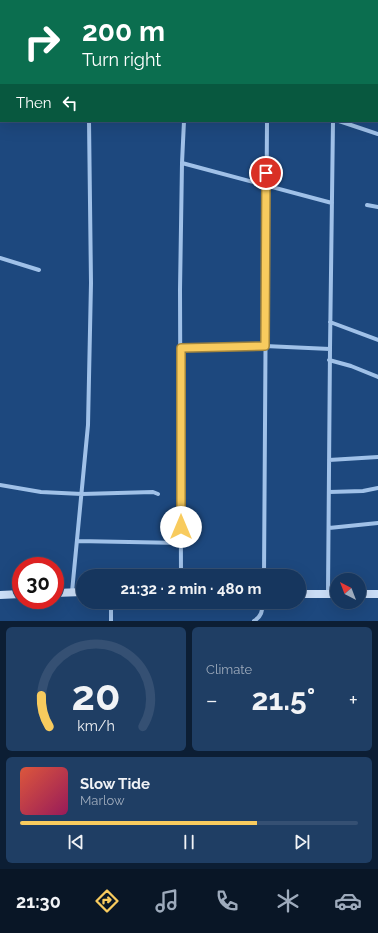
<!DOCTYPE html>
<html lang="en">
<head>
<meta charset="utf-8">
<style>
	body { margin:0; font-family:Raleway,sans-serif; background:#1f3e64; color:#f1f3f6; height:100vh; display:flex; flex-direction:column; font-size:15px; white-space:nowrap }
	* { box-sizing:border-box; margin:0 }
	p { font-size:13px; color:#9eabbc }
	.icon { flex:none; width:22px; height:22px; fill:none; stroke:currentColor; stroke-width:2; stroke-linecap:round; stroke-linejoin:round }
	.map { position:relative; height:621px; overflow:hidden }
	.details { display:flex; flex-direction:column; gap:6px; padding:6px; background:#0c1e34; flex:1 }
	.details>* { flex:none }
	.top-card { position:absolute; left:0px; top:0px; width:378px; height:122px; box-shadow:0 4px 16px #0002,0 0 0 1px #355073; background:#0b6e4f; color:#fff; overflow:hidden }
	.needle { width:26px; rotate:318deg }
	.buttons { position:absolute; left:330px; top:573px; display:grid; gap:8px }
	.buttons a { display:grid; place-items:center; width:36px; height:36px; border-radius:50%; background:#16365e; box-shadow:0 4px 16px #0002,0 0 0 1px #355073; font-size:20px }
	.speed { position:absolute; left:12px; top:557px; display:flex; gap:8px; font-size:20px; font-weight:700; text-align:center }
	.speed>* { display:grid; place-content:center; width:52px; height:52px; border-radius:50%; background:#16365e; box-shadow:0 4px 16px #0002,0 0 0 1px #355073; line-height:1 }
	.speed .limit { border:6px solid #d22; background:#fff; color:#111 }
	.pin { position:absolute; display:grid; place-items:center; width:34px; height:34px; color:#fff; margin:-17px; border:2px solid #fff; border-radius:50%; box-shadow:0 1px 4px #0007 }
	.me { position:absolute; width:44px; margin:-22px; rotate:0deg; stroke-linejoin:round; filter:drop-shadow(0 0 3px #0008) }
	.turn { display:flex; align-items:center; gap:14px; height:84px; padding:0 16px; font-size:18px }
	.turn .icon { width:52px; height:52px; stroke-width:2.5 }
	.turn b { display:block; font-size:28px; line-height:34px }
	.then { display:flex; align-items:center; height:38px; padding:0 16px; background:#0003; gap:8px; font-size:15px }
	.big { font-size:30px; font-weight:700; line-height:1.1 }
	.details .tile { flex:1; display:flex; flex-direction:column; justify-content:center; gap:6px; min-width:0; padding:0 14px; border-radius:6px; background:#1f3e64 }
	.details .dial { align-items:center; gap:0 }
	.dial svg { height:104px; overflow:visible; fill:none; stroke:#355073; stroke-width:7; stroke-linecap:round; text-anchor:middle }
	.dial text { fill:#f1f3f6; stroke:none }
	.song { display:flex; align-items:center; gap:12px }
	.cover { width:48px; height:48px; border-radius:6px; background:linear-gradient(135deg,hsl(10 70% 55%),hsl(330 70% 35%)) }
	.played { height:4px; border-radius:2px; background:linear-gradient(90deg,#f8cb5e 70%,#355073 70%) }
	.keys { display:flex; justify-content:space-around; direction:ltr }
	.heat { display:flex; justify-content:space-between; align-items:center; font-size:22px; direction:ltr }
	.details .tiles { flex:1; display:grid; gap:6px; grid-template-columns:1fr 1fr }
	.tile:last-child { grid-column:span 2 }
	.trip { position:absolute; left:76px; top:569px; width:230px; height:40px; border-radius:20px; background:#16365e; box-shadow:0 4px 16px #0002,0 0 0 1px #355073; font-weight:700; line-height:40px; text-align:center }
	.tab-bar { display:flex; height:64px; justify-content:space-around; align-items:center; background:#091626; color:#9eabbc }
	.tab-bar .icon { width:28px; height:28px }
	.tab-bar .active { color:#f8cb5e }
	.tab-bar b { font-size:18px; color:#f1f3f6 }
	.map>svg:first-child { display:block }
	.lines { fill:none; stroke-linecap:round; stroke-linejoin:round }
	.minor { stroke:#a0c1e8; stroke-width:4 }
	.secondary { stroke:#cbdef7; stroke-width:8 }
	.route-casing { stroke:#a1843d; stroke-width:10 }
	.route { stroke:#f8cb5e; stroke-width:7 }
</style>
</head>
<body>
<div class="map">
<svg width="378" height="621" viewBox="0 0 378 621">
	<rect width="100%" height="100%" fill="#1d487e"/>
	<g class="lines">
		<path class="minor" d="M4,0L7,1
			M355,0V1
			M37,1V0
			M189,1V0
			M269,1V0
			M377,17L378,18
			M377,97H378
			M339,121L378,134
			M182,163L332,203
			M367,205L378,207
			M0,258L39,270
			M330,322L378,340
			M181,347L265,346L330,349
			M329,360L351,366L378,377
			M329,460L378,457
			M0,485L41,492L82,494L153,492L158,494
			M329,492L363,491L378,488
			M329,528L378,523
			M77,541L181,543
			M181,576L180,290L182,163L184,121
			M264,576L267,121
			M72,592L88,425L91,283L89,121
			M328,593L330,349L333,121
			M111,602V621
			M254,621C262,616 262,611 263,602"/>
		<path class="secondary" d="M55,593L83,592
			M299,594H337
			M359,594H378
			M0,595L21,594"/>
	</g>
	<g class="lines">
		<defs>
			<path id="route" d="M181,527V348L265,346L266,173"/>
		</defs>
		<use href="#route" class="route-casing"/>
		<use href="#route" class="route"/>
	</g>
</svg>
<div class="buttons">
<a><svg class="needle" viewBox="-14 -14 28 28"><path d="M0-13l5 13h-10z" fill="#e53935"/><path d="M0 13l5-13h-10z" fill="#9eabbc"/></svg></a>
</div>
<div class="speed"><div class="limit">30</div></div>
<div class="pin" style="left:266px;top:173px;background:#d93025"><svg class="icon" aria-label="arrive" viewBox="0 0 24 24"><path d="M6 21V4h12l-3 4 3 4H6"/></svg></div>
<svg class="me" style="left:181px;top:527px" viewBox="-20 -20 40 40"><circle r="19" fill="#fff"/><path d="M0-13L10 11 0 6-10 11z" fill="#f8cb5e"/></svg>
<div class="trip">21:32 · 2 min · 480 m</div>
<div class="top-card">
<div class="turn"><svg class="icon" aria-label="right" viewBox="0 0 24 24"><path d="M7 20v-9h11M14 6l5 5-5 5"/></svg><div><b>200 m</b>Turn right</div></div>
<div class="then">Then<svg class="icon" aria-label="left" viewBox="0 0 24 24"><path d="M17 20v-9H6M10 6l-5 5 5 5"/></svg></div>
</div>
</div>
<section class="details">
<div class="tiles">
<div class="tile dial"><svg viewBox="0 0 100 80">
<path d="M14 69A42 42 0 1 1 86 69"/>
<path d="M14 69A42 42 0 0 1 8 45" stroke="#f8cb5e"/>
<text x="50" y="56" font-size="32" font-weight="700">20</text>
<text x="50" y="72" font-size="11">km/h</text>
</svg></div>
<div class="tile"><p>Climate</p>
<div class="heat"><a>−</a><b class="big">21.5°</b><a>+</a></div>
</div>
<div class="tile">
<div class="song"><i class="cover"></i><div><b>Slow Tide</b><p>Marlow</p></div></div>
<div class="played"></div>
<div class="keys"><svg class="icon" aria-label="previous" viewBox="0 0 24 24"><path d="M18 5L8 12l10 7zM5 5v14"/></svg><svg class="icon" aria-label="pause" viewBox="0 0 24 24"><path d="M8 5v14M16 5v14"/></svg><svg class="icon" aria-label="next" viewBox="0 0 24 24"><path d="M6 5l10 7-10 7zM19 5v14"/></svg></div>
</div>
</div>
</section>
<nav class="tab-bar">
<b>21:30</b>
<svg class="icon active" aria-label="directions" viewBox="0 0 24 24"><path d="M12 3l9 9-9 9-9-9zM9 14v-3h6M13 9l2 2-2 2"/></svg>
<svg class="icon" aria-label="music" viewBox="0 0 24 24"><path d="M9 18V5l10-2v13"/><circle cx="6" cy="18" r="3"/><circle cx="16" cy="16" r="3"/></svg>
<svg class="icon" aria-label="phone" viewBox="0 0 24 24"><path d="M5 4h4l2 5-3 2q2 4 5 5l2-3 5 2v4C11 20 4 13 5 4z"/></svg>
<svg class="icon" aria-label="climate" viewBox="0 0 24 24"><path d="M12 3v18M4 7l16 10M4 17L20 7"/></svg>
<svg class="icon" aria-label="car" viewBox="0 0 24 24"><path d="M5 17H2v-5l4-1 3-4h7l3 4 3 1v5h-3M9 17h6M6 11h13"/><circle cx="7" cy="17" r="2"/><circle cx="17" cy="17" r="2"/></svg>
</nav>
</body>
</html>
